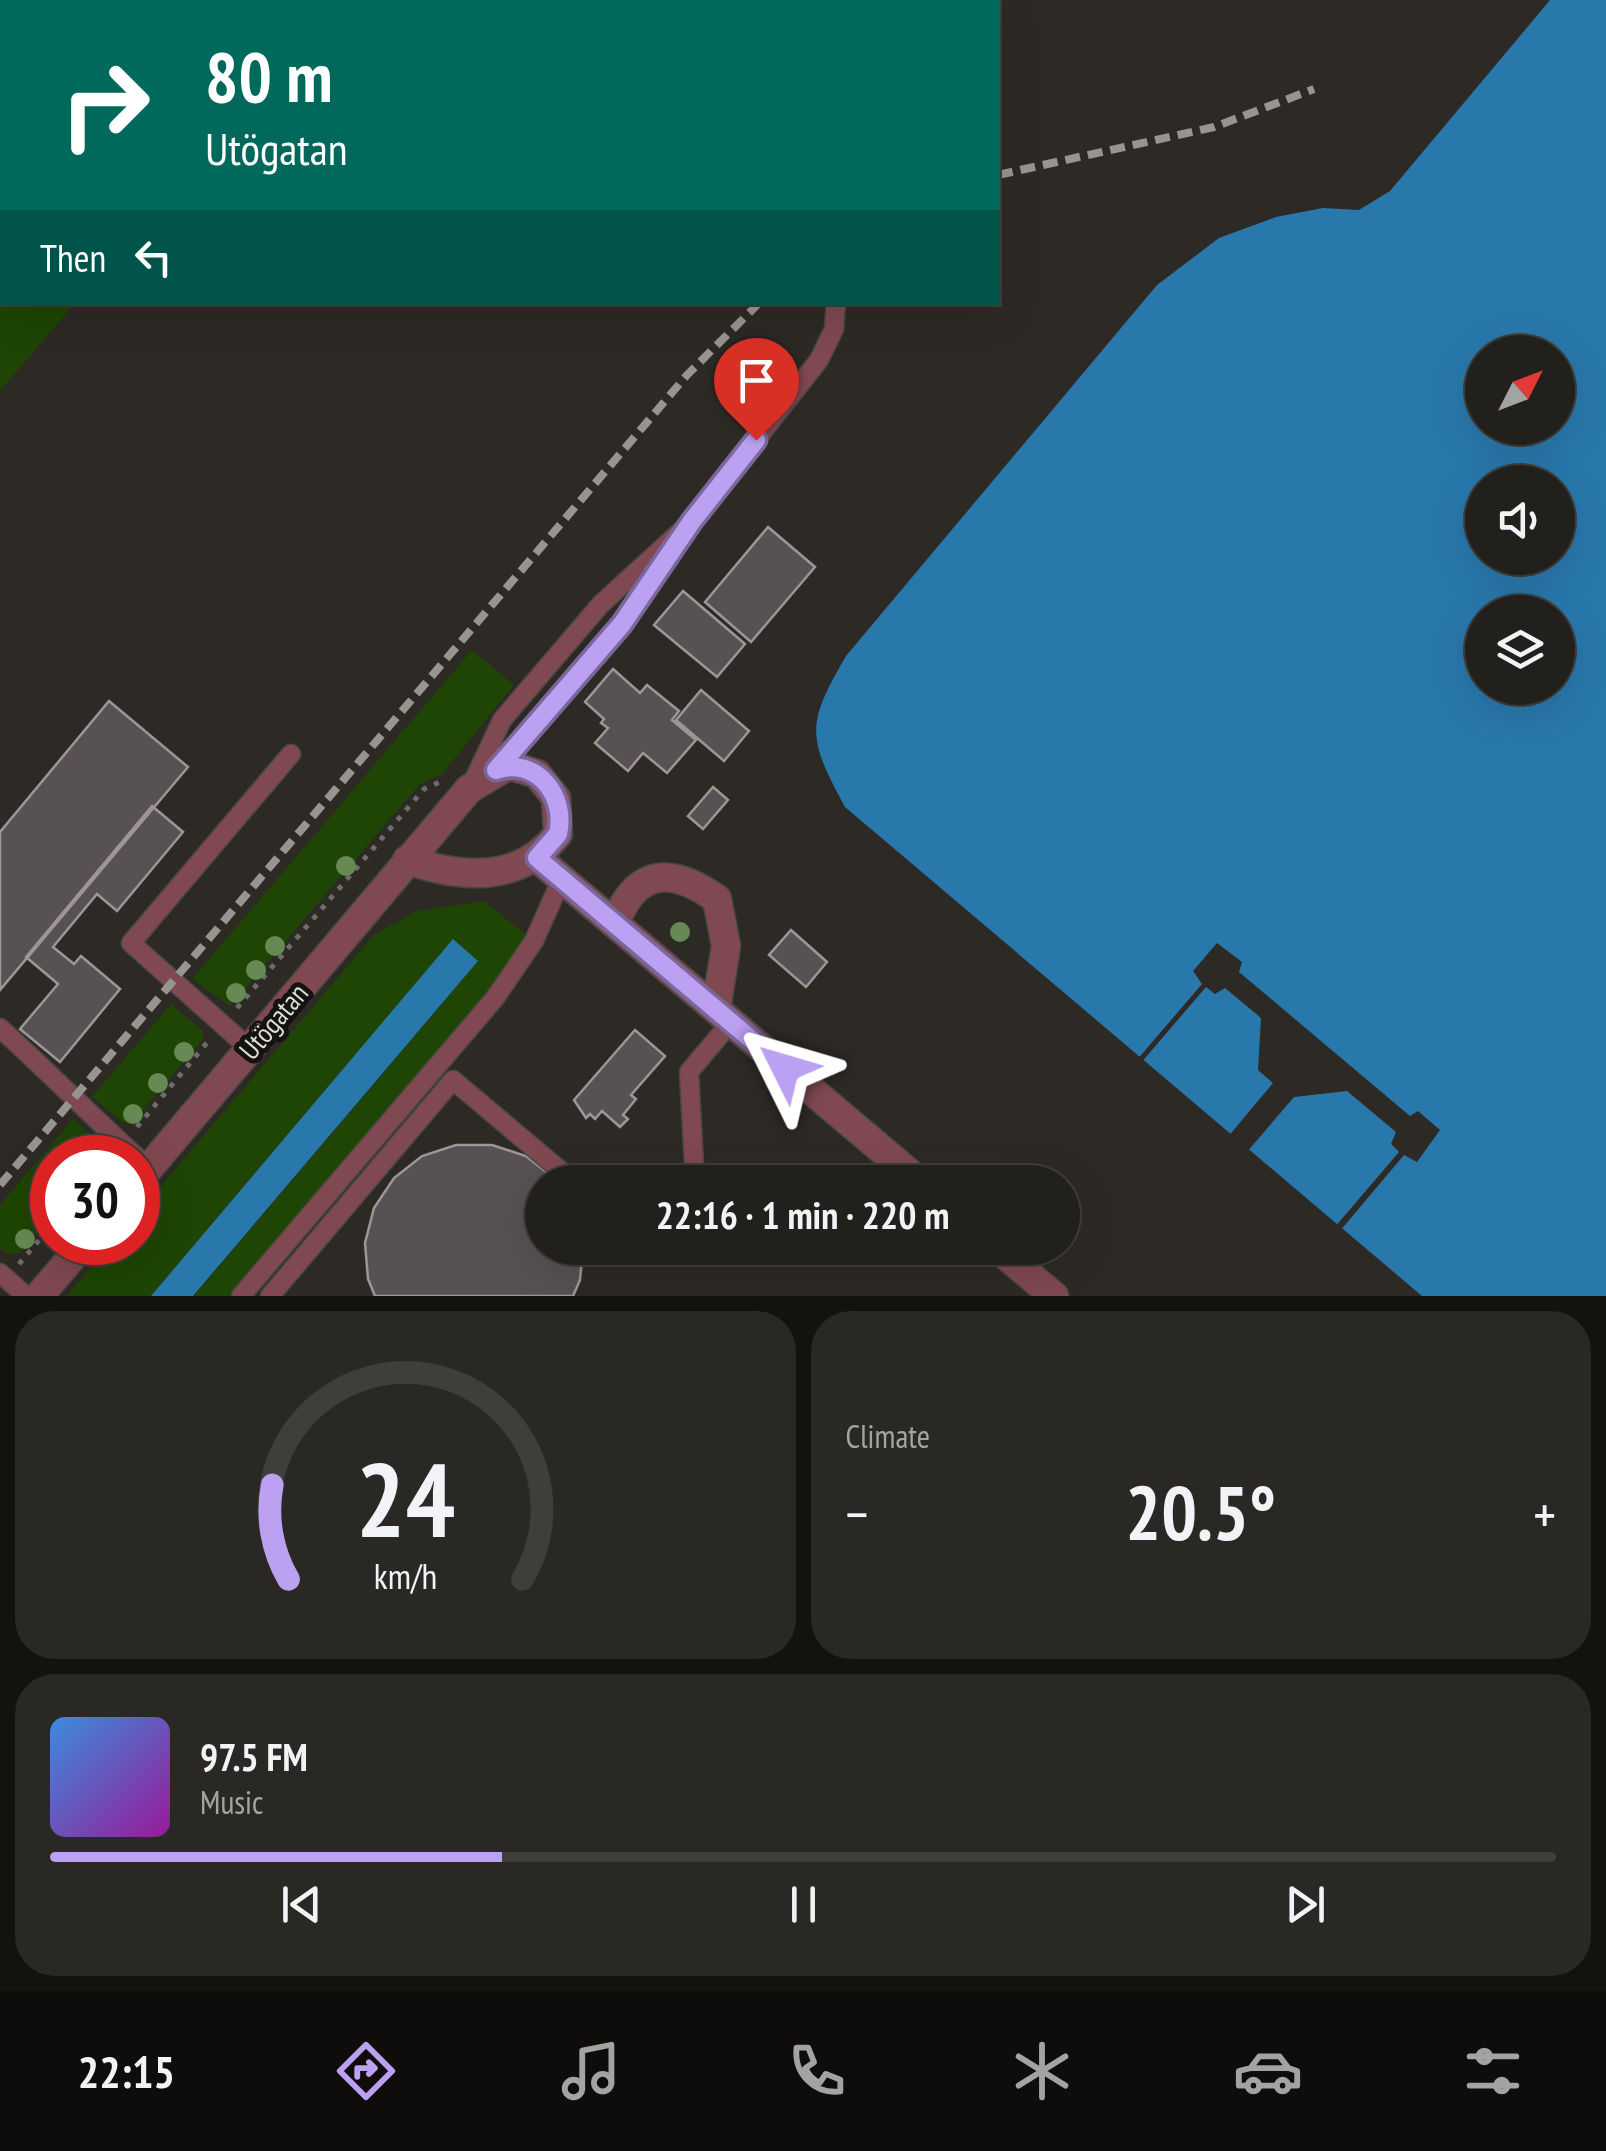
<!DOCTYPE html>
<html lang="en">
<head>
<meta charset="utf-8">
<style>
	body { margin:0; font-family:"PT Sans Narrow",sans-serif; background:#2a2825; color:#f1f3f6; height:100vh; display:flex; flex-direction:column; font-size:38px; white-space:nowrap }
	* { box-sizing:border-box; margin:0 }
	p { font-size:32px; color:#a2a3a3 }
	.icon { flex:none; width:55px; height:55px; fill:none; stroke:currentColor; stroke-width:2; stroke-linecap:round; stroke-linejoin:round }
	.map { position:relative; height:1296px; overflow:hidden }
	.drawer { display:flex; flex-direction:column; gap:15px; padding:15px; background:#13120f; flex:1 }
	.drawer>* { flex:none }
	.top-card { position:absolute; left:0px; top:0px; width:1000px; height:305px; box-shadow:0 10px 40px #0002,0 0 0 2px #3f3e3b; background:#00695c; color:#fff; overflow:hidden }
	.needle { width:65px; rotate:48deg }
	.tools { position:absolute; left:1465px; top:335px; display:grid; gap:20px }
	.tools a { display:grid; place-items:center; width:110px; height:110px; border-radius:50%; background:#22201c; box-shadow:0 10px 40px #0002,0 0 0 2px #3f3e3b; font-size:50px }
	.speed { position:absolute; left:30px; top:1135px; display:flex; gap:20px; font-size:50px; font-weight:700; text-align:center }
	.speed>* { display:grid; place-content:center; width:130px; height:130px; border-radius:50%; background:#22201c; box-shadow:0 10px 40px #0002,0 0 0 2px #3f3e3b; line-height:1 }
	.speed .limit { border:15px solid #d22; background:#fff; color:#111 }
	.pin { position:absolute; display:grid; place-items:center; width:85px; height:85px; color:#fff; margin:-102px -42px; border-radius:50% 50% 50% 0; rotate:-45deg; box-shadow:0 0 10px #0007 }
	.pin .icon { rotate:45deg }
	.me { position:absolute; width:110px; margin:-55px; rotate:310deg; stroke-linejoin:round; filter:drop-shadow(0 0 8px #0008) }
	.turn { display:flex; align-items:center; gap:35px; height:210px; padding:0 40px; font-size:45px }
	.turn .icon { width:130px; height:130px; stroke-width:2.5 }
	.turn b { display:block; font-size:70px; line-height:85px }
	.then { display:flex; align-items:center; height:95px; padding:0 40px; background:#0003; gap:20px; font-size:38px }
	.big { font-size:75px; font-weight:600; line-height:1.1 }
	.drawer .tile { flex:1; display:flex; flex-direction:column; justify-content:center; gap:15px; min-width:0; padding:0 35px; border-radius:40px; background:#2a2825 }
	.drawer .dial { align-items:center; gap:0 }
	.dial svg { height:260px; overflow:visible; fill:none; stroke:#3f3e3b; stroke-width:7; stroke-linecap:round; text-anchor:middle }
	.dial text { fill:#f1f3f6; stroke:none }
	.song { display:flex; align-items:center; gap:30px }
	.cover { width:120px; height:120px; border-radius:15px; background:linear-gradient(135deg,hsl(210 70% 55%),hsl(300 70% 35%)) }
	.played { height:10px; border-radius:5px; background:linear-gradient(90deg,#bca0f2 30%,#3f3e3b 30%) }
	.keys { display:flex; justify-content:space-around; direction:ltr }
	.heat { display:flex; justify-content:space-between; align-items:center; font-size:55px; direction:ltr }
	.drawer .tiles { flex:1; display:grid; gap:15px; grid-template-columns:1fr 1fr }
	.tile:last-child { grid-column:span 2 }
	.trip { position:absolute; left:525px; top:1165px; width:555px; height:100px; border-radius:50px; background:#22201c; box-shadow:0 10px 40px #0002,0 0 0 2px #3f3e3b; font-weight:600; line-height:100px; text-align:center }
	.dock { display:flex; height:160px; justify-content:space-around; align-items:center; background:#0e0d0b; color:#a2a3a3 }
	.dock .icon { width:70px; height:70px }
	.dock .current { color:#bca0f2 }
	.dock b { font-size:45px; color:#f1f3f6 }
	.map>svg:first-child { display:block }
	.green { fill:#1e4503 }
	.water { fill:#2978ac; fill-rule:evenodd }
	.pier { fill:#2d2a26 }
	.building { fill:#585154; stroke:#9d9699; stroke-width:2.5 }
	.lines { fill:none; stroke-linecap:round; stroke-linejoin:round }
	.service-casing { stroke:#494743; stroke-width:21 }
	.minor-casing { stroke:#494743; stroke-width:31 }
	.path { stroke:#6f6d69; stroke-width:5; stroke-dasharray:5 8; stroke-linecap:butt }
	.service { stroke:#804850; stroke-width:18 }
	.minor { stroke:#804850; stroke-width:28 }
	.rail { stroke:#979491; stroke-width:8; stroke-dasharray:15 8; stroke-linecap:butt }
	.tree { fill:#678953 }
	.route-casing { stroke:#7a689d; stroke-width:25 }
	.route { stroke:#bca0f2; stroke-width:18 }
	.labels { text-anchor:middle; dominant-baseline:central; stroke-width:10; stroke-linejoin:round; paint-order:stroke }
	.street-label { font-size:28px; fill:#dfddda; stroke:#141311 }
</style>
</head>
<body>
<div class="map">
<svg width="1606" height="1296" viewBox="0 0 1606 1296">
	<rect width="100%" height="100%" fill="#2d2a26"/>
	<path class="green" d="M0,0H333L2,2V302L75,303L0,391Z
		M472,650L514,685L442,774L420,784L230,1006L192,979Z
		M484,901L530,938L504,975L234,1296H194L477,962L453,940L151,1296H67L112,1243L138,1242V1213L375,934L417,911Z
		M171,1004L202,1030L204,1038L132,1123L122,1122L92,1097Z
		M73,1119L98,1142L104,1156L52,1158V1215L19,1253L7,1254L0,1248V1205Z"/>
	<path class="water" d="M1550,0H1606V1296H1422L845,807C807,737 806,725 846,656L1157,285L1219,238L1276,217L1323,208L1359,210L1390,191ZM1482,352H1558V428H1482ZM1482,482H1558V558H1482ZM1482,612H1558V688H1482Z
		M453,939L478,961L193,1296H151Z"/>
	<path class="pier" d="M1217,943L1242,962L1239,972L1410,1116L1418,1111L1440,1130L1417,1162L1404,1155L1339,1232L1334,1228L1399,1152L1391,1144L1396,1132L1347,1091L1294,1097L1246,1153L1227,1138L1273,1083L1258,1070L1261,1018L1225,988L1215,994L1206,987L1140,1064L1136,1061L1202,984L1193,971Z"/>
	<path class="building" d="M768,527L815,567L751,642L705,602Z
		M683,591L745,644L717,677L654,625Z
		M613,669L640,693L647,685L679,711L672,720L696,740L667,773L643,753L628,771L595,743L608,728L601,723L604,719L585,702Z
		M701,690L749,731L724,761L676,720Z
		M109,701L188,767L0,990V832Z
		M713,787L728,800L703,829L688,816Z
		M152,806L183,832L117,911L97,894L53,947L74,964L81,956L120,989L60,1062L20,1029L58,984L26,957Z
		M791,930L827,962L806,987L769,955Z
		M635,1030L665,1056L631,1095L636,1099L623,1115L628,1119L620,1127L602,1111L595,1119L590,1114L586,1118L574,1100Z
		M456,1145H492L526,1156L555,1179L557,1182H542V1248H583L580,1280L573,1296H375L368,1279L365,1243L374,1208L394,1178L422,1156Z"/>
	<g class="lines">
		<defs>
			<path id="service" d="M581,0L582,2
				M496,770L622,624L674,548
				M471,786L502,720L601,604L692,521L819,360L834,329L836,302
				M0,1028C51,1074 97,1122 149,1168
				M250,1049L131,943L291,754
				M695,1182L689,1072L731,1022
				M650,1248L660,1256L666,1248
				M0,1273L26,1296
				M241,1296L495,998L534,941L562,878
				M270,1296L453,1080L574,1182"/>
			<path id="minor" d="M537,858L920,1182
				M615,923C637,867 672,867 717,899L726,946L716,1009
				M138,1181L469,789L509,765L537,774L556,798L558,834C519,884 461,878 407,860
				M997,1248L1054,1296
				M39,1296L85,1242"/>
		</defs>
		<use href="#service" class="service-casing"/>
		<use href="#minor" class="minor-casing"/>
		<path class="path" d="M237,1008L424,789L442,781
			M137,1127L210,1039
			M19,1264L52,1225"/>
		<use href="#service" class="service"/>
		<use href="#minor" class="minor"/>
		<path class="rail" d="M998,175L1214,127L1314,89
			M0,1185L687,375L760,302"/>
	</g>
	<g class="tree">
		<circle cx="346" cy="866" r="10"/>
		<circle cx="680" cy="932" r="10"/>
		<circle cx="275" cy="946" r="10"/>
		<circle cx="256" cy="970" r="10"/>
		<circle cx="236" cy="993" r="10"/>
		<circle cx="184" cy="1052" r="10"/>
		<circle cx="158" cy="1083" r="10"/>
		<circle cx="133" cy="1114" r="10"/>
		<circle cx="25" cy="1239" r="10"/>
	</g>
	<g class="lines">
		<defs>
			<path id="route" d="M756,440L692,521L622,624L496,770C536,756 567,796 558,834L537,858L785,1068"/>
		</defs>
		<use href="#route" class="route-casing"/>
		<use href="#route" class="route"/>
	</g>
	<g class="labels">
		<g class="street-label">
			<text transform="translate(273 1021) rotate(-50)">Utögatan</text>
		</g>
	</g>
</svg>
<div class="tools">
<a><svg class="needle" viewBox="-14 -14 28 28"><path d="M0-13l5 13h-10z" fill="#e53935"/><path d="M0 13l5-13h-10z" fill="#a2a3a3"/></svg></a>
<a><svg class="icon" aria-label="sound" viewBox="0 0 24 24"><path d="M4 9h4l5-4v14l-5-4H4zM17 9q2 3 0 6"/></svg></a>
<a><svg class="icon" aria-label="layers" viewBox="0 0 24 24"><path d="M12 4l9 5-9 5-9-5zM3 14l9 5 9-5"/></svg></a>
</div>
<div class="speed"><div class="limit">30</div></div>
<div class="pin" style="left:756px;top:440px;background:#d93025"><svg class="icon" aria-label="arrive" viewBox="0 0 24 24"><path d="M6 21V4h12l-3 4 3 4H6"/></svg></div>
<svg class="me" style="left:785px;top:1068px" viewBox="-20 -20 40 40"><path d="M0-17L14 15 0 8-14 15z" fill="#bca0f2" stroke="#fff" stroke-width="4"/></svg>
<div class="trip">22:16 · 1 min · 220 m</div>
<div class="top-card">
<div class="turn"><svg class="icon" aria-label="right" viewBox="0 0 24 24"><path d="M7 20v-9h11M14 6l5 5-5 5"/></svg><div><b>80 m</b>Utögatan</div></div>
<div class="then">Then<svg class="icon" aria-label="left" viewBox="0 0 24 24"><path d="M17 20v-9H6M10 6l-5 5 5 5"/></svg></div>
</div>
</div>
<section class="drawer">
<div class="tiles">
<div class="tile dial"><svg viewBox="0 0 100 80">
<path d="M14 69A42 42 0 1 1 86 69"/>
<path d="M14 69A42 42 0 0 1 9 40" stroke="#bca0f2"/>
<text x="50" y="56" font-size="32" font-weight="700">24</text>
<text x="50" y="72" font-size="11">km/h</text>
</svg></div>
<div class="tile"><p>Climate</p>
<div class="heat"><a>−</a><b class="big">20.5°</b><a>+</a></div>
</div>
<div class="tile">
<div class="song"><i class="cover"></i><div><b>97.5 FM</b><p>Music</p></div></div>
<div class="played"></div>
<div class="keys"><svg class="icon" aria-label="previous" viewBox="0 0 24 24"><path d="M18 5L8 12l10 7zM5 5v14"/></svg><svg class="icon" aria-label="pause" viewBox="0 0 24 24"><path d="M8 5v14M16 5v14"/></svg><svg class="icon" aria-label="next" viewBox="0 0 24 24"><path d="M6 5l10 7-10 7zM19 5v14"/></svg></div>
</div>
</div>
</section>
<nav class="dock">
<b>22:15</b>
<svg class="icon current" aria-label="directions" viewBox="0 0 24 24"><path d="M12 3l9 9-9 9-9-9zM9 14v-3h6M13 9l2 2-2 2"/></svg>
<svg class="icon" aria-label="music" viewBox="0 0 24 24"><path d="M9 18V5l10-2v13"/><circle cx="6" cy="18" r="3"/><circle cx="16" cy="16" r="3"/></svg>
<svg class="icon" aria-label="phone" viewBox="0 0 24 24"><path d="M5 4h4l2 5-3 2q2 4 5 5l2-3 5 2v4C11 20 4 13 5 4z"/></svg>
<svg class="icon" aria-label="climate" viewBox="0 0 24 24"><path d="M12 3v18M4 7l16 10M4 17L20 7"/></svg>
<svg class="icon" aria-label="car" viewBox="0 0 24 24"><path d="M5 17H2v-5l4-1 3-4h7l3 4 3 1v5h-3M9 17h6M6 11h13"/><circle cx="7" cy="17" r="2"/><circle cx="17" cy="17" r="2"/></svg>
<svg class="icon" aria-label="filters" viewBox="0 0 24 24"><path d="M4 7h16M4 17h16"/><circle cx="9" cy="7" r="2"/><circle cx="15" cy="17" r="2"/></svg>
</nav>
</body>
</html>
